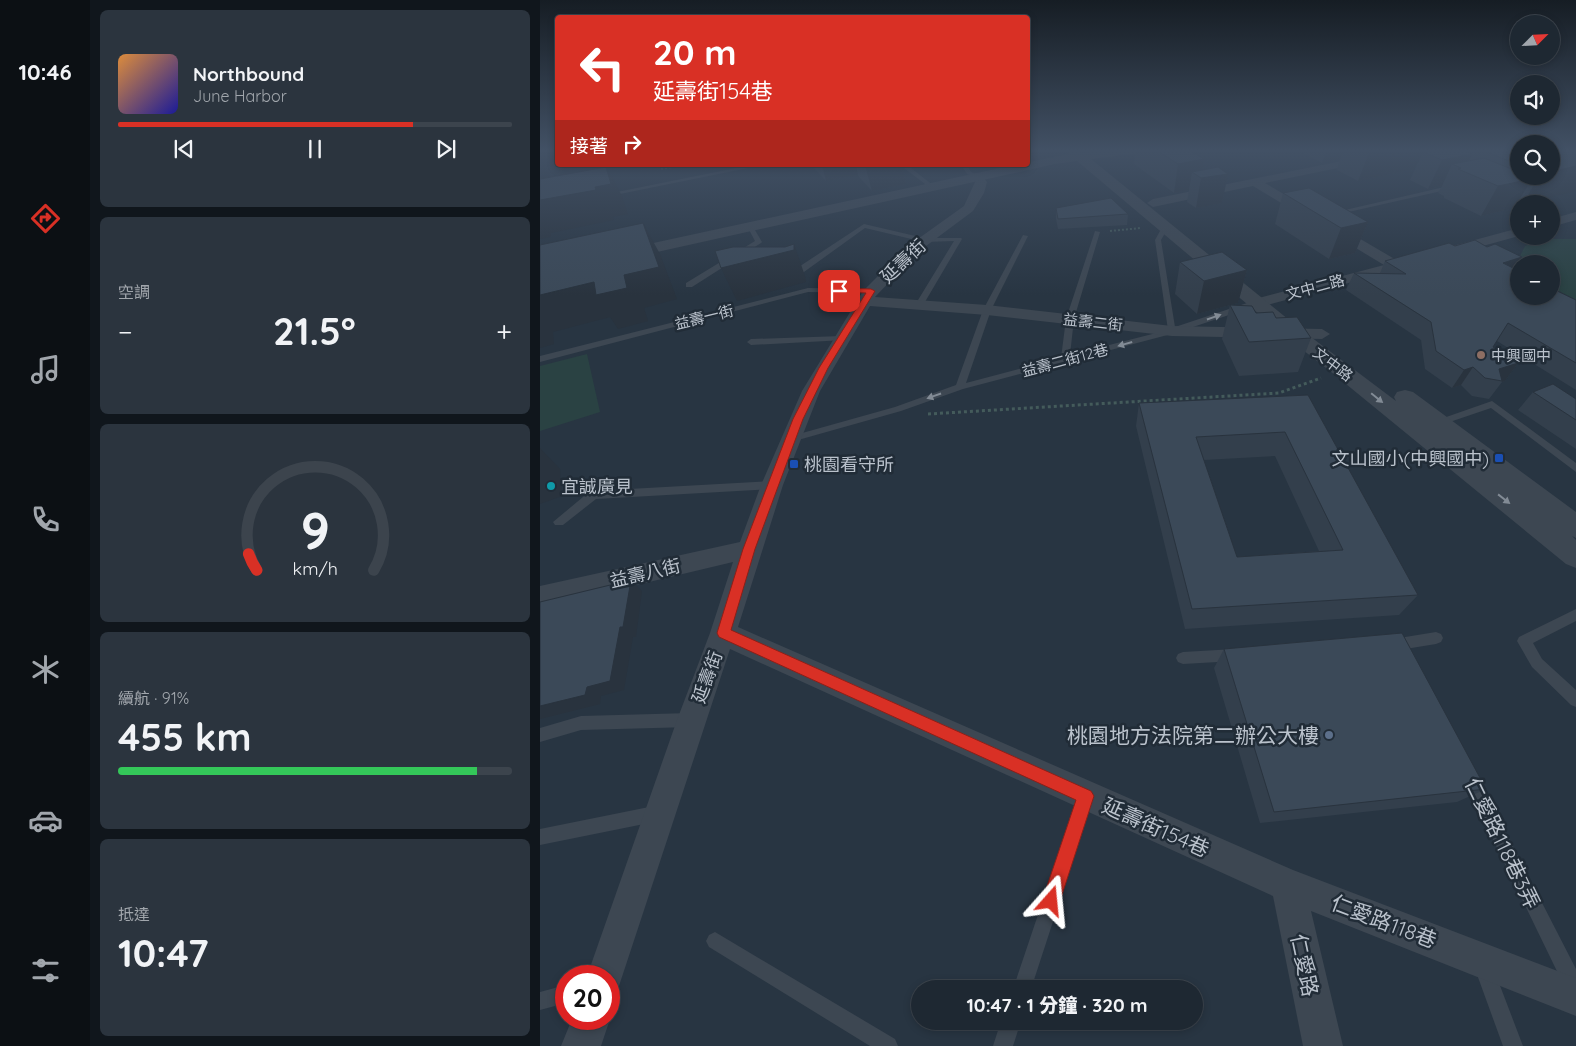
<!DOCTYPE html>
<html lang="zh-TW">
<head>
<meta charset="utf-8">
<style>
	body { margin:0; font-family:Quicksand,"Noto Sans TC",sans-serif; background:#2b343e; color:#f1f3f6; height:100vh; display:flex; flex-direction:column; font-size:19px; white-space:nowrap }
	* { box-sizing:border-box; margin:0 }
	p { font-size:16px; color:#a1a6ac }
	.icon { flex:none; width:28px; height:28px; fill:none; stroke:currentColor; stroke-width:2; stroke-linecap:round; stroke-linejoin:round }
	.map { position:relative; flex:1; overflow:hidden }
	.drawer { display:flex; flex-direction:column; gap:10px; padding:10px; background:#10161c; width:450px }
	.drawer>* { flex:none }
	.top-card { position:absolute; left:15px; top:15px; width:475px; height:152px; border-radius:5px; box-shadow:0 2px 8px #0003,0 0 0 1px #3c444d; background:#d93025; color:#fff; overflow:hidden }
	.needle { width:32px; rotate:66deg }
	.tools { position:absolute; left:970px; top:15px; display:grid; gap:10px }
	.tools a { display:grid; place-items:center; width:50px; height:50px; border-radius:50%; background:#1e2832; box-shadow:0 2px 8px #0003,0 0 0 1px #3c444d; font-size:25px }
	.speed { position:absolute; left:15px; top:965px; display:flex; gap:10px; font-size:25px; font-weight:700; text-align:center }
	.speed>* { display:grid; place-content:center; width:65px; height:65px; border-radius:50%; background:#1e2832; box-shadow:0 2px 8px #0003,0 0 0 1px #3c444d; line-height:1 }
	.speed .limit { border:8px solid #d22; background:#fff; color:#111 }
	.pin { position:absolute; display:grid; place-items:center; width:42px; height:42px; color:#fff; margin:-21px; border-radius:10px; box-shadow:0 2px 8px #0006 }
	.me { position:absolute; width:55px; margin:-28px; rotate:18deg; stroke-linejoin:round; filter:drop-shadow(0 0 4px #0008) }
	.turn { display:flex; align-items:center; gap:18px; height:105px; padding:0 15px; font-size:22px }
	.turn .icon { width:65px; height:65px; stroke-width:2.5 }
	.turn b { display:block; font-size:35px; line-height:42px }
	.then { display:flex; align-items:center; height:48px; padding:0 15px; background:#0003; gap:10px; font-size:19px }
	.big { font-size:38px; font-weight:800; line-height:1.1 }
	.drawer .card { flex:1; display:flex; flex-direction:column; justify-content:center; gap:8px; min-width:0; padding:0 18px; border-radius:8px; background:#2b343e }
	.drawer .dial { align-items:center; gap:0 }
	.dial svg { height:130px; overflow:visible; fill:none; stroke:#3c444d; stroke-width:7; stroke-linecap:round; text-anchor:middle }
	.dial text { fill:#f1f3f6; stroke:none }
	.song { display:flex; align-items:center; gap:15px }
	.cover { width:60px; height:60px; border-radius:8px; background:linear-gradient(135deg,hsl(30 70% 55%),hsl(240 70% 35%)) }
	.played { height:5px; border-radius:2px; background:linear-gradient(90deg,#d93025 75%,#3c444d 75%) }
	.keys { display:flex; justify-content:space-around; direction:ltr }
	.heat { display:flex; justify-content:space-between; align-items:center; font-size:28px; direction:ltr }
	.charge { height:8px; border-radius:4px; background:linear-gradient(90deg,#34c759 91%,#3c444d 0) }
	.trip { position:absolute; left:371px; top:980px; width:292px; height:50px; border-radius:25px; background:#1e2832; box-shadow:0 2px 8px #0003,0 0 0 1px #3c444d; font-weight:800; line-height:50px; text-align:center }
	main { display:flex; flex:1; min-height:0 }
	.menu { display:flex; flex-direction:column; width:90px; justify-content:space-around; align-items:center; background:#0c1014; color:#a1a6ac }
	.menu .icon { width:35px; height:35px }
	.menu .selected { color:#d93025 }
	.menu b { font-size:22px; color:#f1f3f6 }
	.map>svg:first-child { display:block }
	.green { fill:#2a4243 }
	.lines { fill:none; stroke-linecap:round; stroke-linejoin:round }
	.path-far1 { stroke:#445b5b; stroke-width:2; stroke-dasharray:2 2; stroke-linecap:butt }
	.path { stroke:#445b5b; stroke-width:3; stroke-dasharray:3 3; stroke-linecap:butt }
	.service { fill:#3d4752; fill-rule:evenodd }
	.minor { fill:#3d4752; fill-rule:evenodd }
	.tertiary { fill:#3d4752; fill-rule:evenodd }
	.wall { fill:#333f4c; fill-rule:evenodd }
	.shaded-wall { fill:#29333e }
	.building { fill:#3b4958; stroke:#29333e; fill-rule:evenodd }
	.oneway { fill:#828b95 }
	.route { fill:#d93025; stroke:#8d1f18 }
	.education-dot { fill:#8d6e63; stroke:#212c37; stroke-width:2 }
	.transit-dot { fill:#1a4fb4; stroke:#212c37; stroke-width:2 }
	.culture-dot { fill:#0f9aa8; stroke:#212c37; stroke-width:2 }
	.service-dot { fill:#5c6f8a; stroke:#212c37; stroke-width:2 }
	.labels { text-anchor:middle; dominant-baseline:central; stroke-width:5; stroke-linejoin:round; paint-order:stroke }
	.far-street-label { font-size:15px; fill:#bac2cc; stroke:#212c37 }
	.far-poi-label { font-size:15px; fill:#bac2cc; stroke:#212c37; text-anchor:start }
	.street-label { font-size:18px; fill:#bac2cc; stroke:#212c37 }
	.poi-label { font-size:18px; fill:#bac2cc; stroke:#212c37; text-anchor:start }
	.near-poi-label { font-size:21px; fill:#bac2cc; stroke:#212c37; text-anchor:end }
	.near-street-label { font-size:21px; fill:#bac2cc; stroke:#212c37 }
</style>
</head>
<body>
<main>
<nav class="menu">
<b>10:46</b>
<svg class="icon selected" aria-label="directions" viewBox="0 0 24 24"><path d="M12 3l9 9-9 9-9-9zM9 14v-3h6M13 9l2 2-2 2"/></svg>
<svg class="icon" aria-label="music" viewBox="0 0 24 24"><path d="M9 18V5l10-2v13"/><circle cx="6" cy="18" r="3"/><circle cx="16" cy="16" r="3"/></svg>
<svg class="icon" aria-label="phone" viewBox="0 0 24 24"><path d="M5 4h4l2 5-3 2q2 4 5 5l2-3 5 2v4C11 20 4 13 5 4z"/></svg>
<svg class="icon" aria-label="climate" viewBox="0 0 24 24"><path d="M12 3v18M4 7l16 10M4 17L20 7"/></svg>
<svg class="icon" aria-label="car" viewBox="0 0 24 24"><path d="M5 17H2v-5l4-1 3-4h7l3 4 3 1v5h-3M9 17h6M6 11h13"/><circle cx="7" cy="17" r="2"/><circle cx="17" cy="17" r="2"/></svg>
<svg class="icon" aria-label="filters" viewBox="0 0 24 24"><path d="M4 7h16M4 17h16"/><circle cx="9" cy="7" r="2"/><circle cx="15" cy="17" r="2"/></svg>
</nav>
<section class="drawer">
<div class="card">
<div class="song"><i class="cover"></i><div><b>Northbound</b><p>June Harbor</p></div></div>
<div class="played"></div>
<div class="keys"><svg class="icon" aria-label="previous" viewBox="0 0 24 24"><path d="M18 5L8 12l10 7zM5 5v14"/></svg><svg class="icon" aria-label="pause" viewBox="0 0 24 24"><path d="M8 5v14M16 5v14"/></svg><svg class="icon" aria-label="next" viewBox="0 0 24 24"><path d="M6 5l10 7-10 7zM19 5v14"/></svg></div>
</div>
<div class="card"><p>空調</p>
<div class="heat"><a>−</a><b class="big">21.5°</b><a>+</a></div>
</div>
<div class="card dial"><svg viewBox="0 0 100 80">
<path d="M14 69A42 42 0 1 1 86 69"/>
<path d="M14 69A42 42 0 0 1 9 59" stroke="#d93025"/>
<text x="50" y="56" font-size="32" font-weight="700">9</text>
<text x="50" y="72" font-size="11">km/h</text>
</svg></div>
<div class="card"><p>續航 · 91%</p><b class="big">455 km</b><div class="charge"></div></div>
<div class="card"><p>抵達</p><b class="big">10:47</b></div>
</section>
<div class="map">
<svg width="1036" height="1046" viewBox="0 0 1036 1046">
	<rect width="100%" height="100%" fill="#283542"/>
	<path class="green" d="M1004,239H1036V300L1011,287V264H979V271L962,262L973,259L982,263L980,256L985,246Z
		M47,354L60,412L0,431V366Z"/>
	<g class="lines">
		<path class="path-far1" d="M121,169L143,165
			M570,231L601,228"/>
		<path class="path" d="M388,414L739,393L781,378"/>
		<path class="service" d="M211,165H223L65,197L62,195Z
			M360,165H367L394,186L389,187Z
			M421,165H427L431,172L439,176L436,178L427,174Z
			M913,185L915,186V188L795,215L792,213Z
			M324,224L384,238H421L422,239L382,307L375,305L414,241L384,242L325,228L257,277L249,278L245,276Z
			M208,225H212L222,242L221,243L152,287H146V283L215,241L207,226Z
			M627,229L630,231L625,233L621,240L635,327L713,301H719V305L635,333L423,389L361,411L251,442L246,439L248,437L355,407L416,385L443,310L483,235L488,236L451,310L426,383L521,358L526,319L555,231L560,232L534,319L530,355L628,330L615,240L620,231Z
			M268,288L331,289L335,291L331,293L268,292L0,362V356Z
			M302,336H305V340L211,345L207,342L211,339Z
			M952,401L1036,463V472L951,408L895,427L890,424L892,422Z
			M232,481L237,485L232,489L56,499L23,525H15L13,522L49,492L53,491Z
			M1036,609V621L993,643L1002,659L1036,690V707L1031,705L992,667L977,641L979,637Z
			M896,632L901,634L903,638L901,642L896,644L853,651L848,649L846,645L848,641L853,639Z
			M695,649L700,651L702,655L700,659L695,661L643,664L638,662L636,658L638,654L643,652Z
			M151,713L156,715L158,720L156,725L151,727L41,730L0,742V728L41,716Z
			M932,773L937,776L1036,969V998L1029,996L927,786L924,781L927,776Z
			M546,788L552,790L554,796L491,989H473L538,796L540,790Z
			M119,805L125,807L127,813L125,819L119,821L0,845V829Z
			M175,932L355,1039L358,1046H330L169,947L166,941L169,935Z
			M944,960L951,962L983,1046H963L935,969L937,962Z
			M26,985V1003L0,1010V992Z
			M461,1021H481L473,1046H453Z"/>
		<path class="minor" d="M861,149H898L893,152L861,155L725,183L858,261L870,258L875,259L877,262L875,265L716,308L711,306L708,303L711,300L844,265L713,186L613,207L607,203L613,199Z
			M436,173L440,174L447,182L444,193L433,211L378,252L335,297L447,305L632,326L782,329L790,334L782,339L632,336L447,315L330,306L280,391L243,485L198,627L753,870L1036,978V1016L771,911L803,1046H763L733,896L190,649L78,989L69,993V976H47L137,720L170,633L193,562L0,608V586L200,542L221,485L262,391L323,291L368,246L424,206L435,182L430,176Z
			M1036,212V220L1011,227V219Z
			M979,228V236L910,255L903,251L905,248Z
			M69,1015L70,1019L61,1046H21L32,1019H69Z"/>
		<path class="tertiary" d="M524,149H537L542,153L573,149H605L599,153L551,159L759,328L856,401L854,397L857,392L865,390L873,392L1036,512V538L1032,536L1036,540V568L1026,564L795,375L745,336L537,161L515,164L81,260L75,259L73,255L75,251L81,250L474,165H488V162L529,154Z"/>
	</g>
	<path class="wall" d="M595,149H647L664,159L662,170L688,174L682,203L656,208L647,202L649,190L634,193L594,164Z
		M764,149H887L886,151L923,150V149H979V176H1011L983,204L978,201L974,208L941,216L904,198V196L898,193L902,186L888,189L870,180L875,169L818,181L797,170L800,159L782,163L763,153Z
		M271,165H362L366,184L332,191L319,177L318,175L286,181Z
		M743,193L828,222L815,253L789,259L735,224Z
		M516,208L588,214L587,225L518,229L516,219Z
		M915,246L975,269L1036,300V390L957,341L953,347L978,363L965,381L962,382L949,399L932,396L921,385L912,388L885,369L881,340L806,290L814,273H840L845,261Z
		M640,262L707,270L698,303L657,314L635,294Z
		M690,305L736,318L771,338L758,372L699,376L682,339Z
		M993,392L1036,399V449L978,410Z
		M768,395L878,595L859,615L645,629L596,426L599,403ZM735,456L779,551L697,557L664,460Z
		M684,649L946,789L917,802L720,823L674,668Z"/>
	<path class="shaded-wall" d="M787,149H804L800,159L782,163Z
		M851,149H887L885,153L883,152L875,169L818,181L829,153Z
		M932,154L924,172L921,168L912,164L902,186L888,189L902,160Z
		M664,159L661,178L652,172L649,190L634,193L638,164Z
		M282,165H316L318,175L286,181Z
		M325,165H362L366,184L332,191Z
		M1036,166V191L983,204L999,176H1011V172Z
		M66,167L82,196L88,214L73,217L74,220L11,233V237L0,239V200L55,187Z
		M688,174L682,203L656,208L661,178Z
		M990,177L988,179H992L974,208L941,216L958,186Z
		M828,222L815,253L789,259L801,228Z
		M103,223L120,254L137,299L104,308L108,321L78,329L70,317L13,332L14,344L0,348V295L84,275Z
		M254,244L265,276L266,282L197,301L181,268Z
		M982,257L971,274L963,263Z
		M707,270L698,303L657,314L664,281Z
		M978,363L965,381L962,382L959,369Z
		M933,367L921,385L912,388L924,370Z
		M0,448L20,469L22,496L0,475Z
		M0,475L22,496L0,504Z
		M91,580L102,591L96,637H93L84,690L61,696L60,704L0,719V706L47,687L80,627Z"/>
	<path class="building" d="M615,149H647L664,159L638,164Z
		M819,149H851L829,153Z
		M898,149H920L932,154L902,160L883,152Z
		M939,149H979V165Z
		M1011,149H1036V166L1011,172Z
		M944,158L979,172V176H989L990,177H988L992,179L958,186L918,169L921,168L912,164Z
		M66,167L71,184L55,187L56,190L0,200V179Z
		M678,167L688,174L661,178L652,172Z
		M769,188L828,222L801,228L743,193Z
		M571,198L588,214L518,219L516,208Z
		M103,223L119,267L84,275L87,288L56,295L54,282L0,295V245Z
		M935,240L947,247L955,244L982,257L963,263L979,271V296H1011V288L1036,300V363L968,323L953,347L978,363L959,369L962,381L945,378L933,367L924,370L896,351L891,322L814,273L866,274L845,261L909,243L915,246Z
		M254,244V250L181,268L175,251L193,247H245Z
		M682,252L707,270L664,281L640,262Z
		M690,305L712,306L716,313L733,312L736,318L757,317L771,338L709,342Z
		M1013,384L1036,399V420L993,392Z
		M768,395L878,595L652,609L599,403ZM745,432L803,550L697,557L656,437Z
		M91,580L83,627H80L70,681L47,687L45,695L0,706V602Z
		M862,633L946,789L734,812L684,649Z"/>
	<defs><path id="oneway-solid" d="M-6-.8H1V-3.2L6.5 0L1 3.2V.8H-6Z" transform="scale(1.25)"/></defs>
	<g class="oneway">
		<use href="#oneway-solid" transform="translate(674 317) rotate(-19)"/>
		<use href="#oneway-solid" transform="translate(585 344) rotate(164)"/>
		<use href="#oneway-solid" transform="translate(394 396) rotate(161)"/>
		<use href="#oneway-solid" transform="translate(837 398) rotate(39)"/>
		<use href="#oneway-solid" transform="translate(964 499) rotate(38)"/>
	</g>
	<linearGradient id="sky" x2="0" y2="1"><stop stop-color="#161d24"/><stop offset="0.51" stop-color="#425165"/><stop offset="1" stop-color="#425165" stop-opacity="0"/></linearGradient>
	<rect width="1036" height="295" fill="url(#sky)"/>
	<path class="route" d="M299,288L331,289L335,291L288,368L263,419L215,549L191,630L551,791L554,796L520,901L517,907L511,910L505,907L502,901L536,800L179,637L177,633L203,549L253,419L279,368L326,293L297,292L296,291Z"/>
	<circle class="education-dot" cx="941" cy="355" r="5"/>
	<g class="transit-dot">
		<rect x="954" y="453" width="10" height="10" rx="2.5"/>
		<rect x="249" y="459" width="10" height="10" rx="2.5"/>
	</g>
	<circle class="culture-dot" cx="11" cy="486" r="5"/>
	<circle class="service-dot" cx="789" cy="735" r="5"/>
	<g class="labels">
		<g class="far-street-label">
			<text transform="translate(775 287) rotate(-15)">文中二路</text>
			<text transform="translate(164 317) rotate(-14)">益壽一街</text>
			<text transform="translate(553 322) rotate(6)">益壽二街</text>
			<text transform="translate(525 360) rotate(-15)">益壽二街12巷</text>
			<text transform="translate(793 364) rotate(37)">文中路</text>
		</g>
		<g class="far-poi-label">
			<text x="951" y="355">中興國中</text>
		</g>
		<g class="street-label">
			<text transform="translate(363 261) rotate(-43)">延壽街</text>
			<text transform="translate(105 573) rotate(-13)">益壽八街</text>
			<text transform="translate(167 677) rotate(-70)">延壽街</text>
		</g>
		<g class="poi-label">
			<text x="949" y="458" text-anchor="end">文山國小(中興國中)</text>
			<text x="264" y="464">桃園看守所</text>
			<text x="21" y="486">宜誠廣見</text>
		</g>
		<g class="near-poi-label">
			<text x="779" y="735">桃園地方法院第二辦公大樓</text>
		</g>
		<g class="near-street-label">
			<text transform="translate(616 827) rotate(24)">延壽街154巷</text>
			<text transform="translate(963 843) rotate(64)">仁愛路118巷3弄</text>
			<text transform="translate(844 921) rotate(21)">仁愛路118巷</text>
			<text transform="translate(765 965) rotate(78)">仁愛路</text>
		</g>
	</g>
</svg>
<div class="tools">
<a><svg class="needle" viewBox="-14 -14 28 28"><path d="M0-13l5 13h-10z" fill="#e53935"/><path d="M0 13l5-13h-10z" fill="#a1a6ac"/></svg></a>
<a><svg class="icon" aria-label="sound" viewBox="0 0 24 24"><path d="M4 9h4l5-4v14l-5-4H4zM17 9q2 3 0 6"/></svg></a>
<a><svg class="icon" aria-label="search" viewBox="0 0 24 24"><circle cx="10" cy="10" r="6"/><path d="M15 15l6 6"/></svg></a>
<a>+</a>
<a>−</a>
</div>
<div class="speed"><div class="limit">20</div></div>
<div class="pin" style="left:299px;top:291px;background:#d93025"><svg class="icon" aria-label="arrive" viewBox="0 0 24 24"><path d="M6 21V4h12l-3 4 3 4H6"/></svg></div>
<svg class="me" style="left:511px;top:901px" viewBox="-20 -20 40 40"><path d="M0-17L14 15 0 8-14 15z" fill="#d93025" stroke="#fff" stroke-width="4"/></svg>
<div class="trip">10:47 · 1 分鐘 · 320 m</div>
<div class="top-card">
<div class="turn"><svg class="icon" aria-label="left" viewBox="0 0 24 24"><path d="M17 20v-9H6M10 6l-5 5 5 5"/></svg><div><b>20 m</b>延壽街154巷</div></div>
<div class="then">接著<svg class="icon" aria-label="right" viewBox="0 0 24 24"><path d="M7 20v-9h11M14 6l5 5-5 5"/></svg></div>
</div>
</div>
</main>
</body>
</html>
